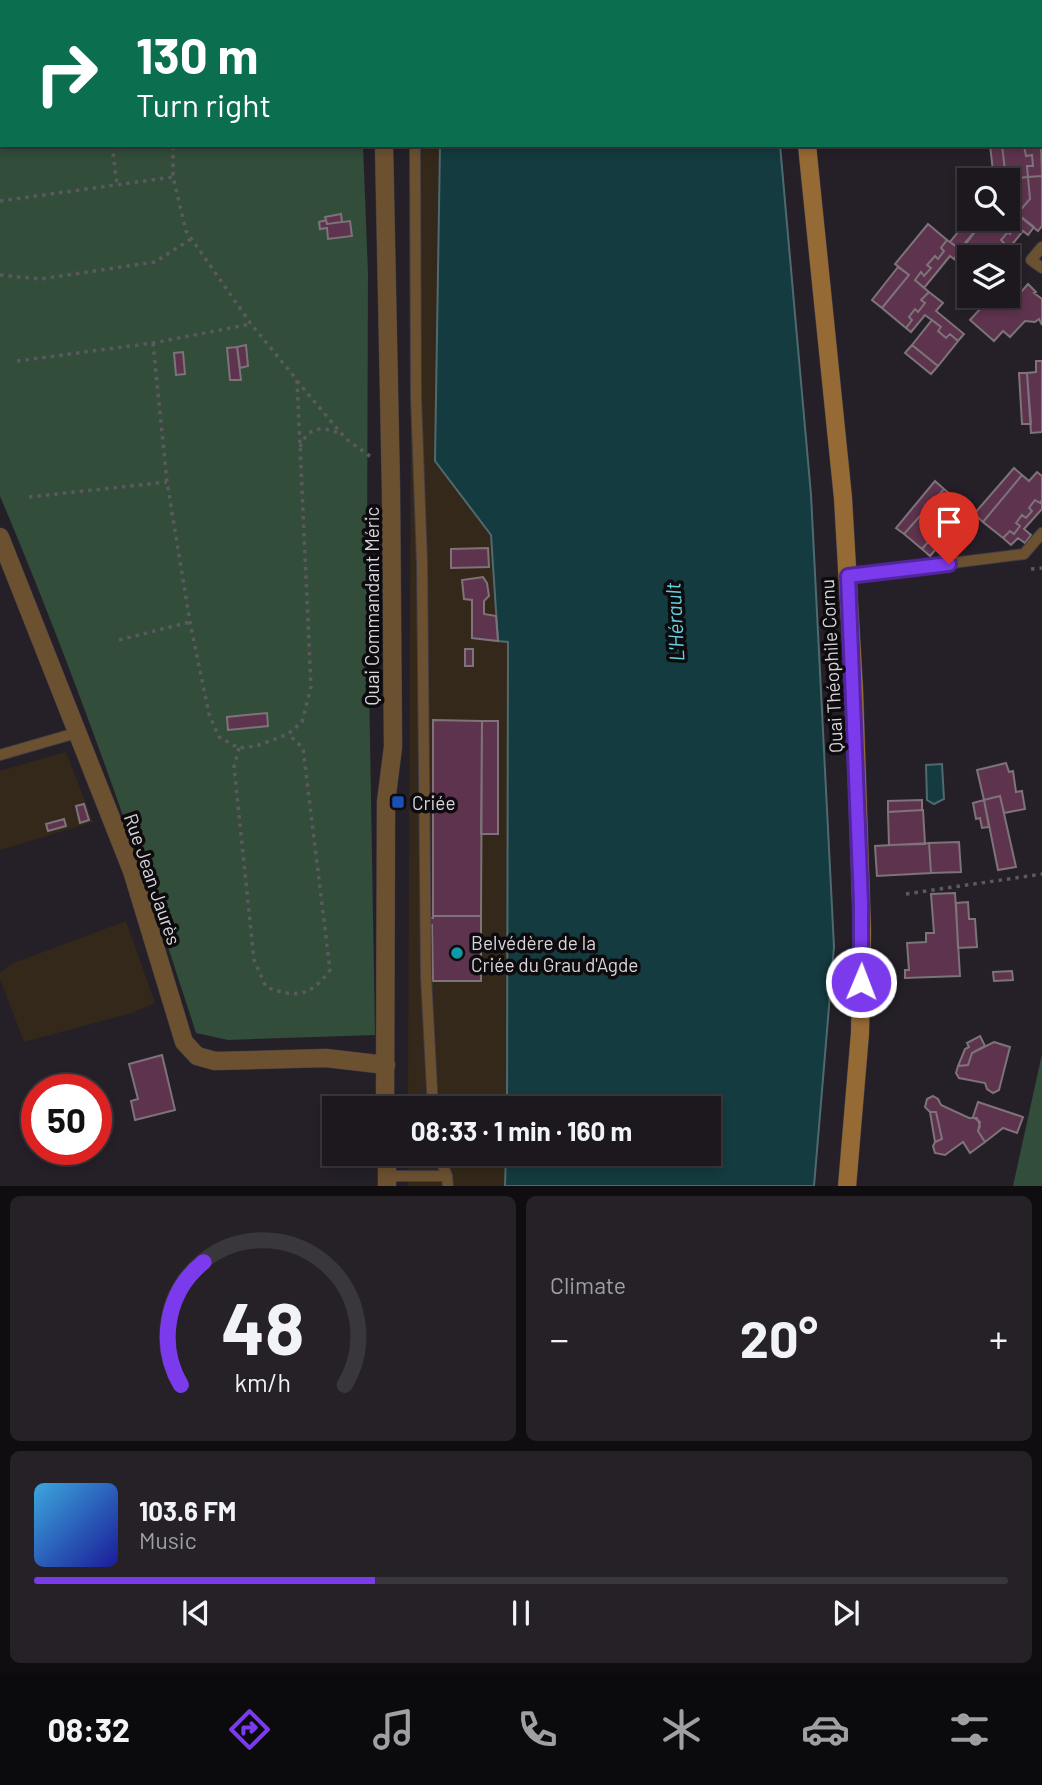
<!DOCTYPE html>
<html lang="en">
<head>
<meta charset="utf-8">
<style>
	body { margin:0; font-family:Barlow,sans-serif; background:#252127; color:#f1f3f6; height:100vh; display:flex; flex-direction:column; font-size:26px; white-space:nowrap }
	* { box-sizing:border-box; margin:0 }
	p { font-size:23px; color:#a0a0a4 }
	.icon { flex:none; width:38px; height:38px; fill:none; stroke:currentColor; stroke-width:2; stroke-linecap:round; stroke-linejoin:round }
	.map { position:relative; height:1186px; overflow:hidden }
	.details { display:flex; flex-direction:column; gap:10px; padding:10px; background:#0f0d10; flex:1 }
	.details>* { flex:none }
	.top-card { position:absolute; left:0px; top:0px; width:1043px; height:147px; box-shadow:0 4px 10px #0003,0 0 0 2px #3a373c; background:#0b6e4f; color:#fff; overflow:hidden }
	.controls { position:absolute; left:957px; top:168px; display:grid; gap:14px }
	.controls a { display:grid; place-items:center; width:63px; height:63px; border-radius:0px; background:#1c181e; box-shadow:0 4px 10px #0003,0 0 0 2px #3a373c; font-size:35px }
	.speed { position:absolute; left:21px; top:1074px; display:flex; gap:14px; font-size:35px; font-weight:700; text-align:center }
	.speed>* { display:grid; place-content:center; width:91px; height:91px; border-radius:50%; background:#1c181e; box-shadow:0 4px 10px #0003,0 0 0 2px #3a373c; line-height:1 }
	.speed .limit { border:10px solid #d22; background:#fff; color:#111 }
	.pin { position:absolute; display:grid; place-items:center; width:60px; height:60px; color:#fff; margin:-72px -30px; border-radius:50% 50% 50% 0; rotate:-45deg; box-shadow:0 0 7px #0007 }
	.pin .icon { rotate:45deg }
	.me { position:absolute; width:77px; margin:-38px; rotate:1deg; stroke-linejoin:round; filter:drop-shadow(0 0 5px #0008) }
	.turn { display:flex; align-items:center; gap:24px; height:147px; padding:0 21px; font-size:32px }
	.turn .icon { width:91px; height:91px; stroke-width:2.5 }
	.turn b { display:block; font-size:49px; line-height:60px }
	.big { font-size:52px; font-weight:700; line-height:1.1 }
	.details .widget { flex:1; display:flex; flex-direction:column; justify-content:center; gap:10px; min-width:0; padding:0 24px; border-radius:10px; background:#252127 }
	.details .dial { align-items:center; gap:0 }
	.dial svg { height:182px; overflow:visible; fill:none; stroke:#3a373c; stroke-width:7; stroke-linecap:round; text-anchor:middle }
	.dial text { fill:#f1f3f6; stroke:none }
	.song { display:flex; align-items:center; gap:21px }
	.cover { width:84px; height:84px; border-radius:10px; background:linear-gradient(135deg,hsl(200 70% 55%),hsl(240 70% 35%)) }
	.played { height:7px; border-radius:4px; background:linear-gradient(90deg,#7c3aed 35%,#3a373c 35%) }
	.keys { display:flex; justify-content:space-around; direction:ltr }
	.heat { display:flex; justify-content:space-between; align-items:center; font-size:38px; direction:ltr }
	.details .tiles { flex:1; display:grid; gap:10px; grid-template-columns:1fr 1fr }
	.widget:last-child { grid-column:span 2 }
	.trip { position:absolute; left:322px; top:1096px; width:399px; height:70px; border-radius:0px; background:#1c181e; box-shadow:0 4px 10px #0003,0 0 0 2px #3a373c; font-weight:700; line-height:70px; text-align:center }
	.dock { display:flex; height:112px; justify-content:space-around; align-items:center; background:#0b0a0c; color:#a0a0a4 }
	.dock .icon { width:49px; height:49px }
	.dock .active { color:#7c3aed }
	.dock b { font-size:32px; color:#f1f3f6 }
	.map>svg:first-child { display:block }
	.industrial { fill:#332819 }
	.green { fill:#324d3a }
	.water { fill:#143b3f; stroke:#4f6a6e; stroke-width:2 }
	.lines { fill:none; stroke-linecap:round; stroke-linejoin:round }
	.stream { stroke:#4f6a6e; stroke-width:6 }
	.building { fill:#5e334e; stroke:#7d7379; stroke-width:2 }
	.service-casing { stroke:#423d45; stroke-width:12 }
	.minor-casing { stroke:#423d45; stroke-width:19 }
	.tertiary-casing { stroke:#423d45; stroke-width:19 }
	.secondary-casing { stroke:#423d45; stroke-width:19 }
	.path { stroke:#5c585f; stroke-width:3.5; stroke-dasharray:3.5 5; stroke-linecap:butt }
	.service { stroke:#6c5131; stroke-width:10 }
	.minor { stroke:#6c5131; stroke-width:18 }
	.tertiary { stroke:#6c5131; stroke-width:18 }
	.secondary { stroke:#966a34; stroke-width:18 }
	.route-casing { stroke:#51269a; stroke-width:18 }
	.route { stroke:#7c3aed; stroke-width:12 }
	.transit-dot { fill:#1a4fb4; stroke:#0d0b0e; stroke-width:2.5 }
	.culture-dot { fill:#0f9aa8; stroke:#0d0b0e; stroke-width:2.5 }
	.labels { text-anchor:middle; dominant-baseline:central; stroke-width:7; stroke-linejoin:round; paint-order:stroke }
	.street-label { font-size:19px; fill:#d9d6db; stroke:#0d0b0e }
	.poi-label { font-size:19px; fill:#d9d6db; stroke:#0d0b0e; text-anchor:start }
	.water-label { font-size:21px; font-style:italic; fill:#64d3e0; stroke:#0d0b0e }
</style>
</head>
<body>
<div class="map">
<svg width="1042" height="1187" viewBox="0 0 1042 1187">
	<rect width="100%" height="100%" fill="#252028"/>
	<path class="industrial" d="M412,145H439L435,461L491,535L498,641L508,642L507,1108H408Z
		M66,752L93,822L0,850V771Z
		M126,921L155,1003L132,1013L24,1042L0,979V973L11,964Z
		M407,1153H506L505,1186H408Z"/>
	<path class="green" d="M0,0H366L2,2V145H363L368,274L367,560L375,1035L228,1040L196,1033C138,852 74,671 0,496Z
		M1042,1054V1186H1013Z"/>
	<path class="water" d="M442,0H763V2H442Z
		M440,145H780L811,495L834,947L814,1186H505L506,1153H709V1108H507L508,642L498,641L491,535L435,461Z
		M942,764L944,799L934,804L927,800L926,765Z"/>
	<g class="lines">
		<path class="stream" d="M763,2L774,0"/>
	</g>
	<path class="building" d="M990,145H1002L1006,179L994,180Z
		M1002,145H1029L1024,146L1026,156L1032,155L1033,166H1027L1028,177L1006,179Z
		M1041,145L1042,176L1028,177L1027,166H1033L1032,155L1026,156L1024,146Z
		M1042,176V226L1038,231L1017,214L1030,199L1028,177Z
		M1028,177L1030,199L1017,214L1011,209L1021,197L1019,178Z
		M1008,207L1020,216L1014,224L1016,226L1010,234L1008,232L1001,240L1004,243L996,251L994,249L988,257H970V263L965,268L954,259L985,219H1008Z
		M341,214L342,222L327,224L325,217Z
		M1020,216L1034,227L1028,235L1023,231L1002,257H988L994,249L996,251L1004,243L1001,240L1008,232L1010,234Z
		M970,217L985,219L960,249L950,242Z
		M326,220L327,224L350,221L352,236L328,239L327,228L320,229L319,222Z
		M928,224L947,240L941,248L944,251L938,259L935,256L927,265L931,268L924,276L921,272L915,280L929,292L921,300L925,303L918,312L915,309L909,317L912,320L906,328L882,308L909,275L895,264Z
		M947,240L961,250L954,259L950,256L924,288L915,280L921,272L924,276L931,268L927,265L935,256L938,259L944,251L941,248Z
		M898,267L909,275L882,308L872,300Z
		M1028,284L1036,292L1034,293L1042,299V325L1039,319L1035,322L1025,321L1010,337L1003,331L994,341L970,320L992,296H1008V293L1015,299Z
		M929,292L943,303L936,311L964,334L958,341L950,334L946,338L938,331L941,327L925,315L911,332L906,328L912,320L909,317L915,309L918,312L925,303L921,300Z
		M932,320L941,327L938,331L946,338L950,334L958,341L938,366L912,345Z
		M246,345L248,366L240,368L237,347Z
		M912,345L938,366L931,374L905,353Z
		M237,347L241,380H230L227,348Z
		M183,352L185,374L176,375L174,353Z
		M1036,361H1042V432L1031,433L1027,373L1036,372Z
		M1019,373H1027L1031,424H1022Z
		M1014,468L1022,475L983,522L974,514Z
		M1037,472L1042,476V500L1040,503L1035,500L1029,508L1032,511L1026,518L1022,515L1016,523L1020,526L1014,534L1010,531L1003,538L983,522L1022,475L1029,481Z
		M935,481L944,489L904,534L896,528Z
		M944,489L966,507L959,515L955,512L948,520L952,523L945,531L941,527L934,535L938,538L932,545L928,542L922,549L904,534Z
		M1035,500L1040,503L1042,500V509L1024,529L1031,535L1025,543L1018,538L1011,545L1003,538L1010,531L1014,534L1020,526L1016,523L1022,515L1026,518L1032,511L1029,508Z
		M966,507L974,514L968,522L963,518L930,556L922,549L928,542L932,545L938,538L934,535L941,527L945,531L952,523L948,520L955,512L959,515Z
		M488,548L489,567L451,568V549Z
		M483,577L487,583L489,596L484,601V614L496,616L498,641L472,638V600L464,599L462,580Z
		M465,649H473V666H465Z
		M267,713L268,726L228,730L227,717Z
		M433,720L482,721L481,916H433Z
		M482,721H498V834H481Z
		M1006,763L1009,772L1013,771L1016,792L1022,791L1025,809L1004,813L1000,796L984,800L977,770Z
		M1000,796L1016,867L998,870L984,800Z
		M922,800V810L888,812V801Z
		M984,800L989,827L982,828L980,818L976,819L973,803Z
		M84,804L89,820L80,823L76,806Z
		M923,810L925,844L889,845L888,812Z
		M64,819L66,826L48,831L46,824Z
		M959,842L961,872L931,873L929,843Z
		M929,843L931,873L877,876L875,846Z
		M955,893L960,976L905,978V970H909L907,943L926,942V933H934L931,894Z
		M968,902L969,919H975L977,947L958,948L956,903Z
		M433,916H481V981H433L432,925H427L426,918H433Z
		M1012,971L1013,980L994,981L993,972Z
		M980,1036L985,1046L972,1053L968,1065L958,1066L965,1049L969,1047L967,1043Z
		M994,1042L1010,1047L999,1090L993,1093L987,1089L985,1083L959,1078L956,1073L958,1066L968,1065L972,1053Z
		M162,1055L175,1110L135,1120L131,1101L138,1099L129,1064Z
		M933,1096L938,1099L941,1105L969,1118H977L980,1126L978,1131L985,1142L970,1153L963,1142L945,1155L935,1153L933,1146L935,1142L942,1139L936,1112H930L925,1107L927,1099Z
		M978,1102L1023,1117L1017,1133L1003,1128L985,1142L978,1131L980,1122L973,1117Z
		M930,1112H936L942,1139L935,1142Z"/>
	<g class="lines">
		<defs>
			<path id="service" d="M415,0V2
				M1041,79H1042
				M415,145L416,396L422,563L426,977L433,1108
				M1042,247L1031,260L1042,268
				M848,576L1024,554L1042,533
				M0,755L76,733
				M438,1153L447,1176L448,1187
				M387,1176H447"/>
			<path id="minor" d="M0,537L132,871L184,1042L197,1056L215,1061L326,1058L386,1065"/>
			<path id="tertiary" d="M385,2V0
				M384,145L391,490L393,747L386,802L385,1108
				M387,1153V1187"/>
			<path id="secondary" d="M790,0V2
				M807,145L843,498L854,689L862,930L860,1033L847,1187"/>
		</defs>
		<use href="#service" class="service-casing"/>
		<use href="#minor" class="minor-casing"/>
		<use href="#tertiary" class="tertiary-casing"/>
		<use href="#secondary" class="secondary-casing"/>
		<path class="path" d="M444,2V0
			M112,145L117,185
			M0,201L173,177
			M0,275L41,279L155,262L191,239
			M153,343L167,482L190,622L209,714L219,737L239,748L256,746L288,734L302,722L311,687L297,380L251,324L186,231L173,177V145
			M17,361L153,343L251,324
			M297,381L346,439L371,457
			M300,447C308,427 321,426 338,433
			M29,497L167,482
			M1031,569L1042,568
			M119,640L190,622
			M239,748L234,767L254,960L266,987C296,998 310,997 330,970L303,748L288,734
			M906,894L1042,874"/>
		<use href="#service" class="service"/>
		<use href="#minor" class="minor"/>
		<use href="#tertiary" class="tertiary"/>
		<use href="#secondary" class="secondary"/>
	</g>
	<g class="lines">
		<defs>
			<path id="route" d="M861,982V903L848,576L949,564"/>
		</defs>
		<use href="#route" class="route-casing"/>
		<use href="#route" class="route"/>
	</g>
	<rect class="transit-dot" x="391" y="795" width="14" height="14" rx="3.5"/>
	<circle class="culture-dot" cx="457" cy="953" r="7"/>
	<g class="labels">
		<g class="street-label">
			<text transform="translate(371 606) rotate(-90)">Quai Commandant Méric</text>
			<text transform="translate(831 666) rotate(-93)">Quai Théophile Cornu</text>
			<text transform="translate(153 879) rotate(71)">Rue Jean Jaurès</text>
		</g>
		<g class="poi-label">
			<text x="412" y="802">Criée</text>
			<text x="471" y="942">Belvédère de la<tspan x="471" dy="22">Criée du Grau d'Agde</tspan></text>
		</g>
		<g class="water-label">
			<text transform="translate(674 622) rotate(-93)">L'Hérault</text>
		</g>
	</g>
</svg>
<div class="controls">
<a><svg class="icon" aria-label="search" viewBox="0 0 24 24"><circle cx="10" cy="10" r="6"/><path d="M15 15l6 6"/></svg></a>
<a><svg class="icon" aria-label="layers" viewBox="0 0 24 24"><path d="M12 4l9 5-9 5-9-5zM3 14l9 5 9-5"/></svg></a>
</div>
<div class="speed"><div class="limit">50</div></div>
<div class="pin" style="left:949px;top:564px;background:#d93025"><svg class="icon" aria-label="arrive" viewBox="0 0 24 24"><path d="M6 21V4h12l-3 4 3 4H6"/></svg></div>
<svg class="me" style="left:861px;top:982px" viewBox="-20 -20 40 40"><circle r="17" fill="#7c3aed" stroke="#fff" stroke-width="3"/><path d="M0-11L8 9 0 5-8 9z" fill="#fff"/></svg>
<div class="trip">08:33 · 1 min · 160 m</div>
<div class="top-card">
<div class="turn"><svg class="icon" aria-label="right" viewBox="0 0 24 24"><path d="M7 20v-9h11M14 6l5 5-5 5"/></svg><div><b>130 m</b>Turn right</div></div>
</div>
</div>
<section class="details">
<div class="tiles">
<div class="widget dial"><svg viewBox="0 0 100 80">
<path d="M14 69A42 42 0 1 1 86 69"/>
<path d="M14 69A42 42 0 0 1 24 15" stroke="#7c3aed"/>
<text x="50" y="56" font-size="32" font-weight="700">48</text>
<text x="50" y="72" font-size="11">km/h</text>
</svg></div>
<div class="widget"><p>Climate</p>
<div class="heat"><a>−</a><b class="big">20°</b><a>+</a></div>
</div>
<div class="widget">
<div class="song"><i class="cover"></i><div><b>103.6 FM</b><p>Music</p></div></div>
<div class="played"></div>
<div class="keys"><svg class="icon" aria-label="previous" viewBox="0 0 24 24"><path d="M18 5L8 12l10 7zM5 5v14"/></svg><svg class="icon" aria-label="pause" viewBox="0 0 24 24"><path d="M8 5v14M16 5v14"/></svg><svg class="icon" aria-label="next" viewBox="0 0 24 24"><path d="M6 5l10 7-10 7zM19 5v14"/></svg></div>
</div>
</div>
</section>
<nav class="dock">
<b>08:32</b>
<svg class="icon active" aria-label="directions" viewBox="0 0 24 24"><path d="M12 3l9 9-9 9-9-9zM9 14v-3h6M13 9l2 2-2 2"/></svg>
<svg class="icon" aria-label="music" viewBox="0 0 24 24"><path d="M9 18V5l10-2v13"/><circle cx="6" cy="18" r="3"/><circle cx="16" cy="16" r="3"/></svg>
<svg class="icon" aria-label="phone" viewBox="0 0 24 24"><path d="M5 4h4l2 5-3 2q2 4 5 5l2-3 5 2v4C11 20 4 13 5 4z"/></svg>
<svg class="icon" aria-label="climate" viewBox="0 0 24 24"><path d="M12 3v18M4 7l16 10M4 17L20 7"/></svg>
<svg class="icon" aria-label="car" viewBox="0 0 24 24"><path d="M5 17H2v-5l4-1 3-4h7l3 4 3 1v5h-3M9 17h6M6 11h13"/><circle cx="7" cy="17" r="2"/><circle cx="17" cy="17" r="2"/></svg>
<svg class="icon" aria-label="filters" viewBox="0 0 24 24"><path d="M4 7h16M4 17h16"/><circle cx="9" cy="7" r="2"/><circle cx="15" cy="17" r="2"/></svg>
</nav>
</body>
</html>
